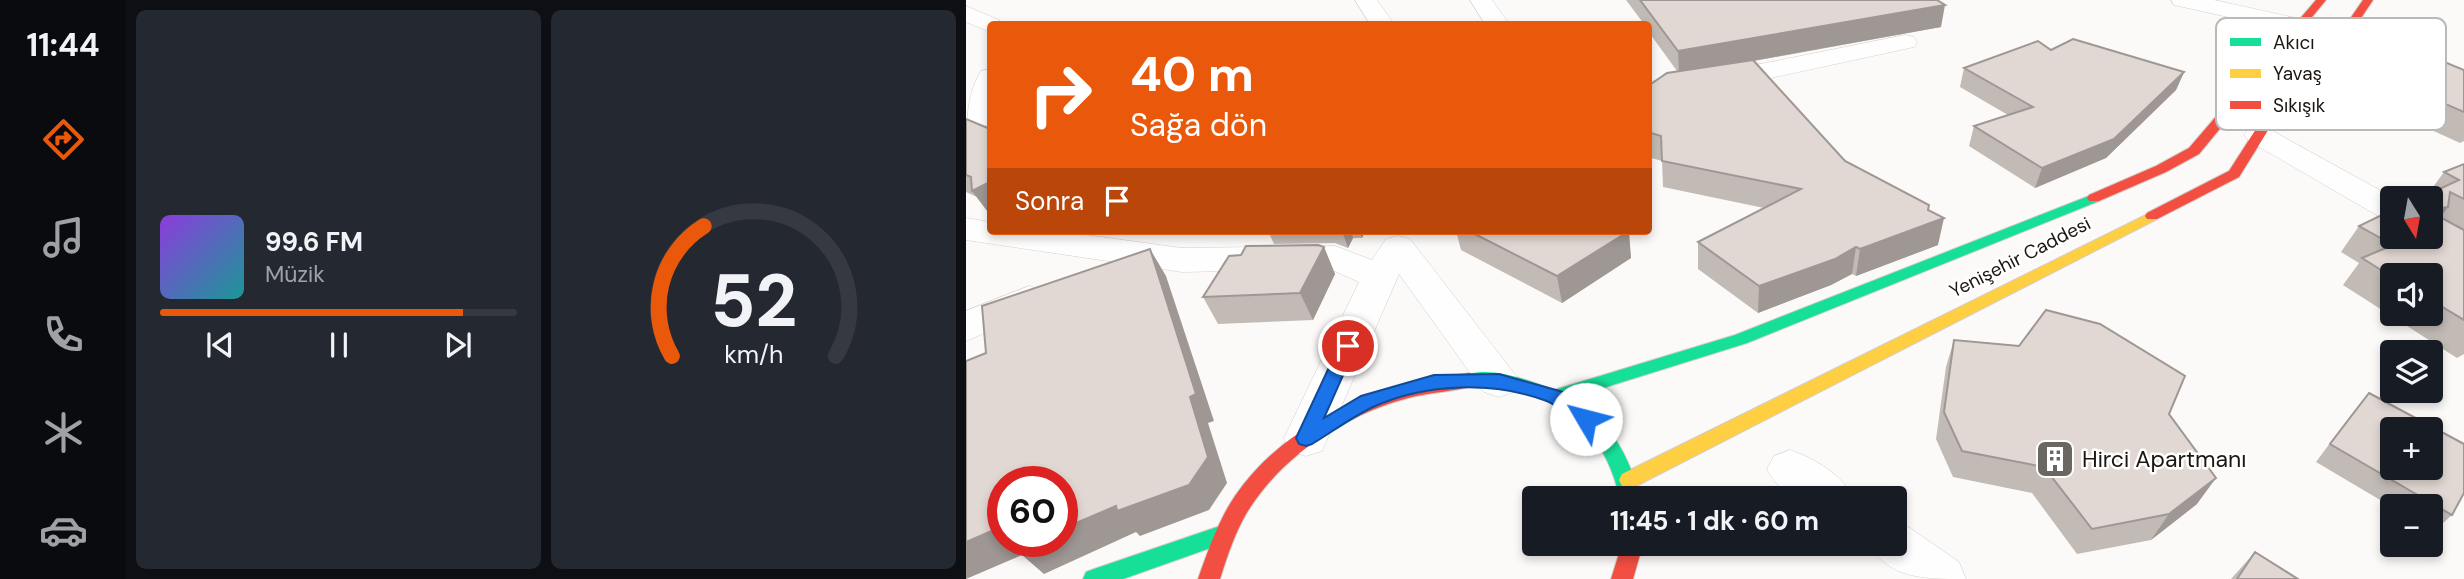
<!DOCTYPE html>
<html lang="tr">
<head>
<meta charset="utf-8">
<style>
	body { margin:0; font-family:"DM Sans",sans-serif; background:#242831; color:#f1f3f6; height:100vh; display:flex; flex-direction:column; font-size:26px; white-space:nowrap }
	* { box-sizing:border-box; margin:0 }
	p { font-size:23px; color:#9ea1a6 }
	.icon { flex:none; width:38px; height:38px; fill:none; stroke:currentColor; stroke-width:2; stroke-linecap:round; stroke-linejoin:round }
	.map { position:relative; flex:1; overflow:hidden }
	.details { display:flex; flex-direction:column; gap:10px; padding:10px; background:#0d0f14; width:840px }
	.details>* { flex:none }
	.guide { position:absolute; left:21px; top:21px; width:665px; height:214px; border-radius:7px; box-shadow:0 4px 10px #0003; background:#ea580c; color:#fff; overflow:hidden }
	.needle { width:46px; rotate:169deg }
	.buttons { position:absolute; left:1414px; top:186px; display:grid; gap:14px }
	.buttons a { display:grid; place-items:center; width:63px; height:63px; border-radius:7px; background:#171b24; box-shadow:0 4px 10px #0003; font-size:35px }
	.speed { position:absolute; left:21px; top:466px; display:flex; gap:14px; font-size:35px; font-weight:700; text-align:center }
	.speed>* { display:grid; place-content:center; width:91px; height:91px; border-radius:50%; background:#171b24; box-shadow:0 4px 10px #0003; line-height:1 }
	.speed .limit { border:10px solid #d22; background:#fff; color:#111 }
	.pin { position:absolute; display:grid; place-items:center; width:60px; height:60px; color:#fff; margin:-30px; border:4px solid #fff; border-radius:50%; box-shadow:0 2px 7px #0007 }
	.me { position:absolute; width:77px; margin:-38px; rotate:307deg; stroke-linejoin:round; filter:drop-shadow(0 0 5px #0008) }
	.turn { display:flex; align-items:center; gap:24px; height:147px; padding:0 28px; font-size:32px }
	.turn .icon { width:91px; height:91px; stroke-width:2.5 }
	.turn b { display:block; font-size:49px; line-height:60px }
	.then { display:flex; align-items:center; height:66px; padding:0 28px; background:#0003; gap:14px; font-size:26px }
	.details .tile { flex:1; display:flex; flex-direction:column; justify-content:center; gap:10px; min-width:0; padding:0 24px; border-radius:10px; background:#242831 }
	.details .dial { align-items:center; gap:0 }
	.dial svg { height:182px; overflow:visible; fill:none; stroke:#363941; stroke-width:7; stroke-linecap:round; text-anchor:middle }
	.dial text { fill:#f1f3f6; stroke:none }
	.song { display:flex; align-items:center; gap:21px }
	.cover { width:84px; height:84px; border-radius:10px; background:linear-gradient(135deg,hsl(270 70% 55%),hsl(180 70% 35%)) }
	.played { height:7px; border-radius:4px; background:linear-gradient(90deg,#ea580c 85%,#363941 85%) }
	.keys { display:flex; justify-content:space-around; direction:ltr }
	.details .tiles { flex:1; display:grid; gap:10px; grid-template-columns:repeat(2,1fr) }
	.trip { position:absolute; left:556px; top:486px; width:385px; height:70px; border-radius:7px; background:#171b24; box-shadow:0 4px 10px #0003; font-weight:700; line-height:70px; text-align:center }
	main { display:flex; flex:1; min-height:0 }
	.menu { display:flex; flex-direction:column; width:126px; justify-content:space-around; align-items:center; background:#090b0e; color:#9ea1a6 }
	.menu .icon { width:49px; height:49px }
	.menu .on { color:#ea580c }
	.menu b { font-size:32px; color:#f1f3f6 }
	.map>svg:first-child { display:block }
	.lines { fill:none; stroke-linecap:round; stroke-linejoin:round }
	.street-casing { stroke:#d2ceca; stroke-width:1 }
	.fast-casing { stroke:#d2ceca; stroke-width:2 }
	.slow-casing { stroke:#d2ceca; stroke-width:2 }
	.jam-casing { stroke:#d2ceca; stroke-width:2 }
	.street { fill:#fffefe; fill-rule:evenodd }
	.fast { fill:#16e098; fill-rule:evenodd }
	.slow { fill:#ffcf43; fill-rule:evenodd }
	.jam { fill:#f24e42; fill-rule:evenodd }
	.wall { fill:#c2bab5; fill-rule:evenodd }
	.shaded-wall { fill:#9e9794 }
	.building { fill:#e2d8d3; stroke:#9e9794; stroke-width:2; fill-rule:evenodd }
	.route { fill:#1a73e8; stroke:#114b97; stroke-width:2 }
	.labels { text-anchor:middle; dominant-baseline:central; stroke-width:5; stroke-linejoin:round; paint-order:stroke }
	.street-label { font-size:19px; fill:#1c1611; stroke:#fff }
	.near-poi-label { font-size:23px; fill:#1c1611; stroke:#fff; text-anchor:start }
	.key { fill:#fff; stroke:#bbb9b8; stroke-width:2 }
	.key-label { font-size:19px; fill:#1c1611 }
</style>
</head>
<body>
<main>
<nav class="menu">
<b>11:44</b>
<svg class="icon on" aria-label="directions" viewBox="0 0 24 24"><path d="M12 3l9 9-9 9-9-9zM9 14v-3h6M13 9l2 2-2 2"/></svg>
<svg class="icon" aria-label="music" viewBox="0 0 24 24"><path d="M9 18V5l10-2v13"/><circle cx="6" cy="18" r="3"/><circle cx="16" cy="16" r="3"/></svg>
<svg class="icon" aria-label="phone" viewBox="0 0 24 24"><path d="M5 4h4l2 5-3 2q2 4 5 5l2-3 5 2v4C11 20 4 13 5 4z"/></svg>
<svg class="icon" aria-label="climate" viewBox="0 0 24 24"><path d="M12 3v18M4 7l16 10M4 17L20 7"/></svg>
<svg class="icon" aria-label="car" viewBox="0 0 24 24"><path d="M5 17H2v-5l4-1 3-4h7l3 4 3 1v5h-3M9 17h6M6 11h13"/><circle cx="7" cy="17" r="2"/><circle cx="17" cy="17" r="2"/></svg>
</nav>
<section class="details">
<div class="tiles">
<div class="tile">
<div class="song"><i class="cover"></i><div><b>99.6 FM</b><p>Müzik</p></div></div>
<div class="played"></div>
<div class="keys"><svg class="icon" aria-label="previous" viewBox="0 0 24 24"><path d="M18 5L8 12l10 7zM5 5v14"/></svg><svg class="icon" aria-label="pause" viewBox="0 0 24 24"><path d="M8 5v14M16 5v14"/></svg><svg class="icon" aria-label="next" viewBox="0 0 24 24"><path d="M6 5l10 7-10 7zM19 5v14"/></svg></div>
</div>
<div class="tile dial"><svg viewBox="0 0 100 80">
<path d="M14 69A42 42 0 1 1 86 69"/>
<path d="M14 69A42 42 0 0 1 28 12" stroke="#ea580c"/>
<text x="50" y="56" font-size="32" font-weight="700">52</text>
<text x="50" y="72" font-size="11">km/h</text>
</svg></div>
</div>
</section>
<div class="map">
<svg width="1498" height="579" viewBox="0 0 1498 579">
	<rect width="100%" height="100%" fill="#fcfaf8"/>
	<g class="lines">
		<defs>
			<path id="street" d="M389,0H411L428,24H404Z
				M504,0H526L543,24H519Z
				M1205,0H1248L1343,21L1346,26L1343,31L1334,33L1208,5Z
				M0,6L33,20L36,24H24V32L0,22Z
				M939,35L948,37L951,42L948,47L800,79L682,98V82L800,63Z
				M24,69V123L12,129L2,126C0,111 6,84 15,71Z
				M1293,126L1303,129L1428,198L1426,220L1414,217L1283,141L1278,135L1283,129Z
				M0,218L24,222V231H91L216,248L369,246L406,260L420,239L432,236L444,239L554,381L548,392L533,397L518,392L433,274L356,451L340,456L324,451L318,438L393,282L364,269L216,272L0,240Z
				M63,286L76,290L82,299L76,308L0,341V311Z
				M824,450C848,458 877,475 888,499C851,499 820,507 801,469L808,456Z
				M929,523L944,528L993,562L1000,579C958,579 923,579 903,544H929Z"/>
			<path id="fast" d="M1128,194L1133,195L1135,198L1133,201L781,343L605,398C644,420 664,456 674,499H654C642,444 612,408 557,393C538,387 516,391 498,385L495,380L498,375C526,366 562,380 588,390L769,335Z
				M257,525L264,527L267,534L264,541L157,579H117L120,572L128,569Z"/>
			<path id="slow" d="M1186,212L1193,216L1191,219L670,486L663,488L656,486L653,480L656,474Z"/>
			<path id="jam" d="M1350,0H1360L1233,154L1200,172L1133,201H1123L1121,198L1123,195L1190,166L1223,148Z
				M1397,0H1407L1383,36L1319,103L1273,177L1191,219H1181L1179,216L1181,213L1263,171L1310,98L1375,32Z
				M504,373L510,375L513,380L510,385C488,392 464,392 442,398C378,415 314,457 280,514C268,535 261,557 254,579H232C242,551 252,521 269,496C322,419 415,385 504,373Z
				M656,544H677L667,579H645Z"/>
		</defs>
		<use href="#street" class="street-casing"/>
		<use href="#fast" class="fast-casing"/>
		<use href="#slow" class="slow-casing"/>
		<use href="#jam" class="jam-casing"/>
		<use href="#street" class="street"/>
		<use href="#fast" class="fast"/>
		<use href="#slow" class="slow"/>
		<use href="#jam" class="jam"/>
	</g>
	<path class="wall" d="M660,0H971L975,27L788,61L879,161L963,205L962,210L972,245L890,276L886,274L865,285L792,313L732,269V242L798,208L697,187L696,161L682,157V86L711,71L682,31V24H678Z
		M1085,50L1218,72L1210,90L1140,158L1069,188L1003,146L1008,126L1042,115L994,87L998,68Z
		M1383,62L1498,70V141L1494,143L1369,86Z
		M0,119L11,197L0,192Z
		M1498,164V354L1491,358L1377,285L1393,263L1375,252L1393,226L1462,194L1478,172ZM1426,275H1465V313H1426Z
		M302,231H399L396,238H387L382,248L369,243L308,244Z
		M490,231H662L665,258L596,303L495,250Z
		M358,247L369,274L347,320L252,324L237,297L275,255Z
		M988,340L1053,346L1203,414L1231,504L1185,540L1111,554L1066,493L987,477L970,439L980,367Z
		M1403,393L1486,515L1468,531L1465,530V506H1426V507L1350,462L1388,411Z
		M1289,552L1332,579H1265Z"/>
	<path class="shaded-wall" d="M979,5L975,27L713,74L712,51Z
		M1218,72L1210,90L1140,158L1069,188L1076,168Z
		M24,182V215L6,191Z
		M963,205L959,225L978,218L972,245L890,276L894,249Z
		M1482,207L1465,230L1468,209Z
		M376,231H385L387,238L382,248Z
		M393,231H399L396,238Z
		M663,231L665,258L596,303L591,276Z
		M358,247L369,274L347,320L334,293Z
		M890,247L886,274L865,285L792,313L793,286Z
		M184,249L200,276L248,421L242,423L261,483L243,510L174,536L170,532L78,574L56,555L0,579V542L37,526V541H96V529L224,397Z
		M1250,478L1231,504L1185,540L1203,514Z"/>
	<path class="building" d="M674,0H971L979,5L712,51Z
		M1107,39L1218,72L1148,139L1076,168L1008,126L1067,107L998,68L1072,41L1085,50Z
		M1430,42L1498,70V112L1383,62Z
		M787,60L879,161L963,205L962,210L978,218L894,249L890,247L869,259L793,286L732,242L835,189L696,161L695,136L682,132V86L701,73Z
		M0,119L24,129V182L6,191L5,177L0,175Z
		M1498,164V199L1484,192L1482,207L1468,209L1472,216L1498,230V320L1465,300V275H1426V277L1396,258L1427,245L1393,226L1426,210V236H1465V198H1454L1493,180L1478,172Z
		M503,231H663L591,276Z
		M352,245L358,247L334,293L237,297L263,256L275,255L280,246Z
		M184,249L230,394L224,397L242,457L223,485L151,511L150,506L96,529V481H37V526L0,542V361L20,353L16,306Z
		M1080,310L1134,324L1219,376L1203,414L1250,478L1203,514L1126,529L1078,467L996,451L978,412L988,340L1053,346Z
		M1403,393L1498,444V493L1486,515L1364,444ZM1426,429H1465V467H1426Z
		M49,541H70L50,550Z
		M1289,552L1332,579H1271Z"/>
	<path class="route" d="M382,340L390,346L358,418L395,396L468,375L533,374L597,392L627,414L630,419L627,425C609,430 597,407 581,401C527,381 460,383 407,407C386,417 366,432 346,444L340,446L333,444L330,438L373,346Z"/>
	<defs>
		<symbol id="building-square" viewBox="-11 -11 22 22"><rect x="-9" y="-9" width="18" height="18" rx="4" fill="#6a6662" stroke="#fff"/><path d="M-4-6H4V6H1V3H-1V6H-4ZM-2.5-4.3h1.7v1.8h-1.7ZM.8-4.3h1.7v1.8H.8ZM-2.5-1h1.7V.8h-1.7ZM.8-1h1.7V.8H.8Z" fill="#fff"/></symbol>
	</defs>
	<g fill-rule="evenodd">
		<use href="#building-square" x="1067" y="437" width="44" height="44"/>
	</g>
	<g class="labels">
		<g class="street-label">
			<text transform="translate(1054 257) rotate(-27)">Yenişehir Caddesi</text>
		</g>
		<g class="near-poi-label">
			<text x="1116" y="459">Hirci Apartmanı</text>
		</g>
	</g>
	<rect x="1250" y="18" width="230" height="112" rx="10" class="key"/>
	<rect x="1264" y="38" width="31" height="8" fill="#16e098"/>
	<rect x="1264" y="69" width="31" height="9" fill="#ffcf43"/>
	<rect x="1264" y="101" width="31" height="8" fill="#f24e42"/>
	<g class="key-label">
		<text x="1307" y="49">Akıcı</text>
		<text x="1307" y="80">Yavaş</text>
		<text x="1307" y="112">Sıkışık</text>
	</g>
</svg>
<div class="buttons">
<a><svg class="needle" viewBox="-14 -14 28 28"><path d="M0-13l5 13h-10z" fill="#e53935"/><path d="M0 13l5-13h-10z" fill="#9ea1a6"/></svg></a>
<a><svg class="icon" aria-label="sound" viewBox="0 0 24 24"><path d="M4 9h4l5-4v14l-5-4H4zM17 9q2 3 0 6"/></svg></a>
<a><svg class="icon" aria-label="layers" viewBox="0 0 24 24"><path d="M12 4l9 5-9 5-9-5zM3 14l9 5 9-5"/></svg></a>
<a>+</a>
<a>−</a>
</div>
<div class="speed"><div class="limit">60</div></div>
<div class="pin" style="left:382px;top:346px;background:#d93025"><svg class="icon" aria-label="arrive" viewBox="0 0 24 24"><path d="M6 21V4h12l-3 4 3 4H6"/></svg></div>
<svg class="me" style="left:620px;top:419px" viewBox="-20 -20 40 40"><circle r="19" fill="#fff"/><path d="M0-13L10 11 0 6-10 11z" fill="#1a73e8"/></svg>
<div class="trip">11:45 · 1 dk · 60 m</div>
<div class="guide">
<div class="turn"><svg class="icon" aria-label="right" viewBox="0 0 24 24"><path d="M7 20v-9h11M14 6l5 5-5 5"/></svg><div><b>40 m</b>Sağa dön</div></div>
<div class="then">Sonra<svg class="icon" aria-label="arrive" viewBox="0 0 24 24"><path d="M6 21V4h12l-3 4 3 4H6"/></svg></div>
</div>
</div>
</main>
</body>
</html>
